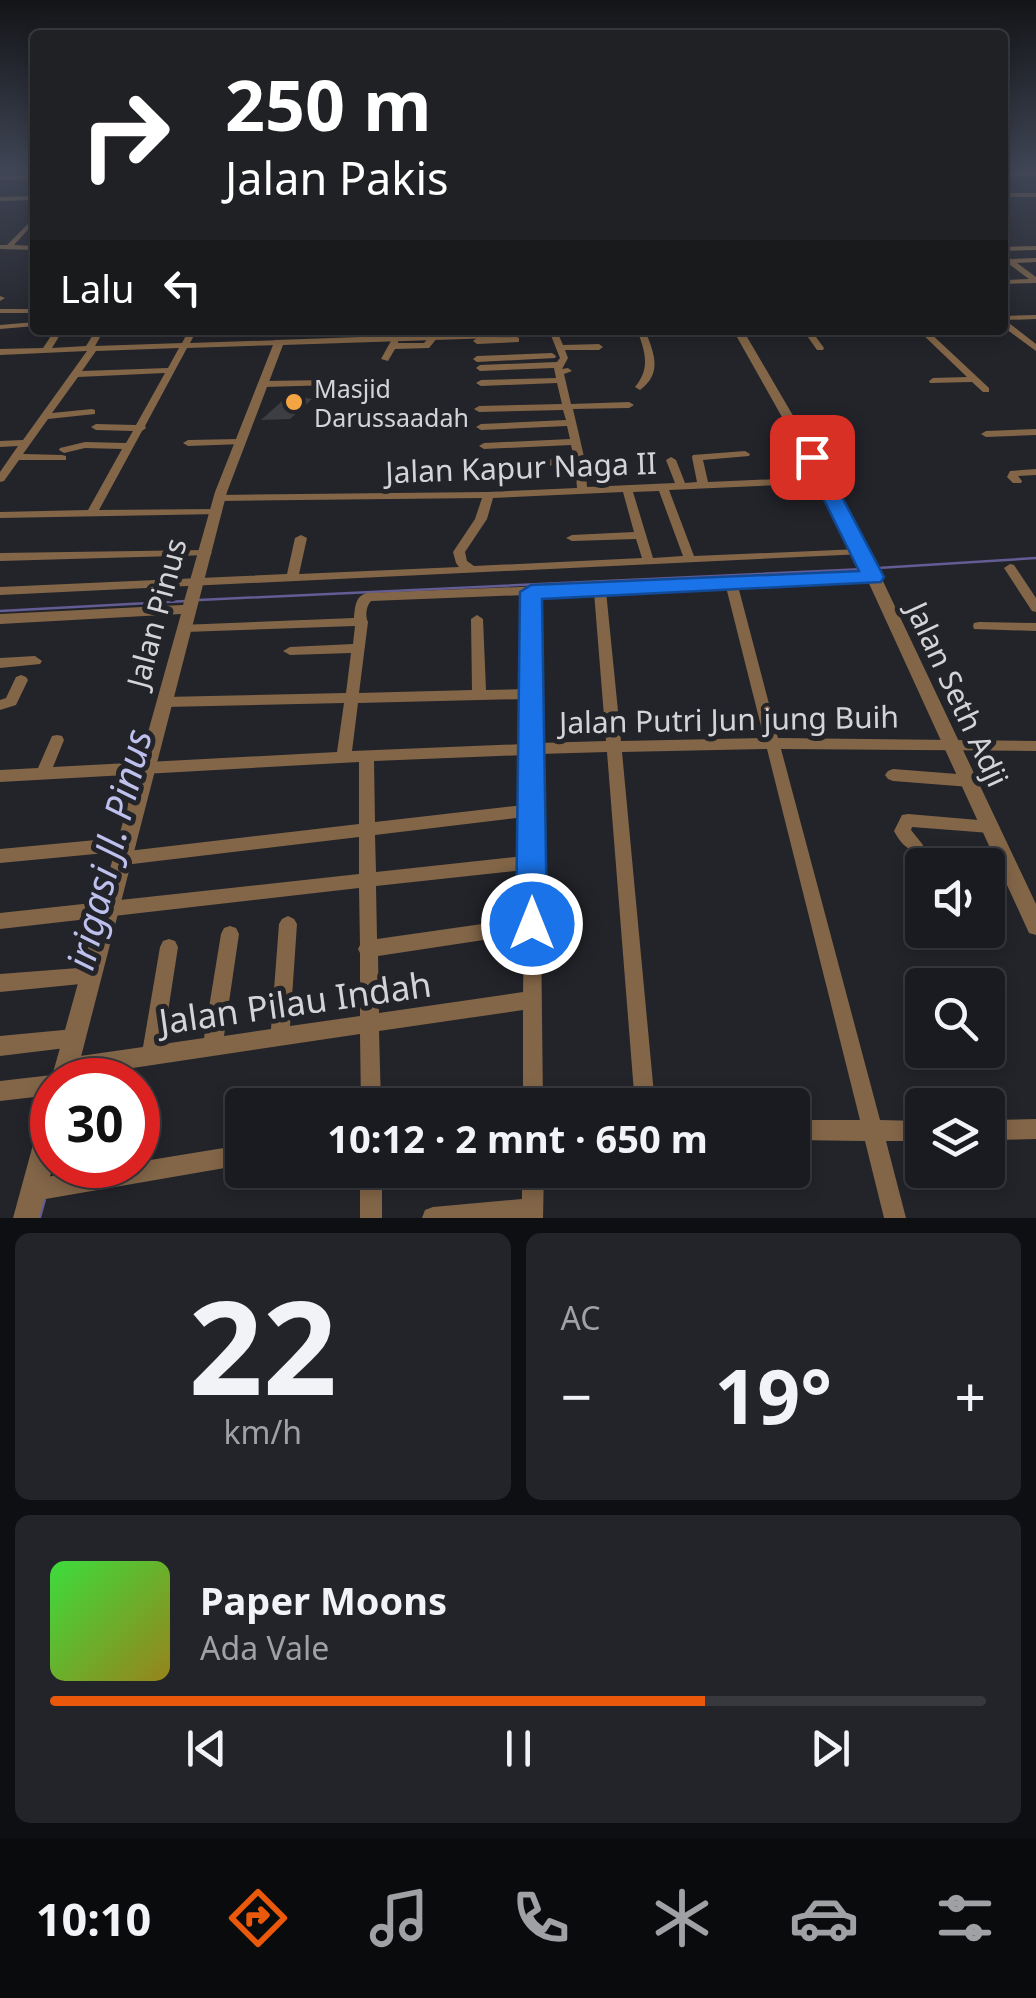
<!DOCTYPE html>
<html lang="id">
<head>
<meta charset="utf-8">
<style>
	body { margin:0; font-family:"Noto Sans",sans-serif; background:#232429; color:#f1f3f6; height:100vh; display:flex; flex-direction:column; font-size:38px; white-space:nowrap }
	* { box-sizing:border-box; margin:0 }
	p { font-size:32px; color:#9fa1a5 }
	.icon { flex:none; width:55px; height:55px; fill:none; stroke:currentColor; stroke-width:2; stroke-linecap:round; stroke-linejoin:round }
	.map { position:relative; height:1218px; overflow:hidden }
	.sheet { display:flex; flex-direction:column; gap:15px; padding:15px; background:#0e0f12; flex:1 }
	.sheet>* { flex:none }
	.top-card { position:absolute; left:30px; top:30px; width:978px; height:305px; border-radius:10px; box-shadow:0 5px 15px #0003,0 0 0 2px #38393e; background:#202124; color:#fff; overflow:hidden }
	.buttons { position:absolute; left:905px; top:848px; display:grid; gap:20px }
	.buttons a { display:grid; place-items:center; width:100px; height:100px; border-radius:10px; background:#1a1b20; box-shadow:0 5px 15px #0003,0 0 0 2px #38393e; font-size:50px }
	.speed { position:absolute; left:30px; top:1058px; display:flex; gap:20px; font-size:50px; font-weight:700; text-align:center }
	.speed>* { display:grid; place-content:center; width:130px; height:130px; border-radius:50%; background:#1a1b20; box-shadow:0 5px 15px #0003,0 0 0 2px #38393e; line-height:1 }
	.speed .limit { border:15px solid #d22; background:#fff; color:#111 }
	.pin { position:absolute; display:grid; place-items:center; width:85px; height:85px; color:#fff; margin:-42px; border-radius:20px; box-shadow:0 5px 15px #0006 }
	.me { position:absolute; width:110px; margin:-55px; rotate:0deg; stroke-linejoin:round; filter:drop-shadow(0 0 8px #0008) }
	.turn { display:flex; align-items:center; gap:35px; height:210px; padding:0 30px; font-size:45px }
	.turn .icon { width:130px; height:130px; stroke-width:2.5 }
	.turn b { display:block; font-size:70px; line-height:85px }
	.then { display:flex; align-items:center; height:95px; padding:0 30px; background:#0003; gap:20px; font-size:38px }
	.big { font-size:75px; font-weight:700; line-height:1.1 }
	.sheet .tile { flex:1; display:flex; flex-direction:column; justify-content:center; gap:15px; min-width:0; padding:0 35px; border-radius:15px; background:#232429 }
	.sheet .dial { align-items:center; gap:0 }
	.dial b { font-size:130px; line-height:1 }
	.song { display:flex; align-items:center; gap:30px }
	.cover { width:120px; height:120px; border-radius:15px; background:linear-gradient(135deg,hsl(120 70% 55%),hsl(50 70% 35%)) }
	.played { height:10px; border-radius:5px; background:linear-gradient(90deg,#ea580c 70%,#38393e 70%) }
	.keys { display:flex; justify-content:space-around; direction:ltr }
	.heat { display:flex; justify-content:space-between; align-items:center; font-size:55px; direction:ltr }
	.sheet .tiles { flex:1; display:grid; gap:15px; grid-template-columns:1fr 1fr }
	.tile:last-child { grid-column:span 2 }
	.trip { position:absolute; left:225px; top:1088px; width:585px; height:100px; border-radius:10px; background:#1a1b20; box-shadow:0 5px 15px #0003,0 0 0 2px #38393e; font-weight:700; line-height:100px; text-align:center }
	.tab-bar { display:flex; height:160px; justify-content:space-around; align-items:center; background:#0a0b0d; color:#9fa1a5 }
	.tab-bar .icon { width:70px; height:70px }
	.tab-bar .active { color:#ea580c }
	.tab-bar b { font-size:45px; color:#f1f3f6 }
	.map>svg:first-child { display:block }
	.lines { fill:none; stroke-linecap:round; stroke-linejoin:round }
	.stream-far1 { stroke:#635c95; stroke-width:2.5 }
	.stream { stroke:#635c95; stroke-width:4 }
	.building { fill:#3d3e44 }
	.minor { fill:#836648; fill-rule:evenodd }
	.tertiary { fill:#836648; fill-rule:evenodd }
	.route { fill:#1a73e8; stroke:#114b97; stroke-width:2.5 }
	.poi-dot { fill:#f4a443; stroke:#23242a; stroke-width:4 }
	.labels { text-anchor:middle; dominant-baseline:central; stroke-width:10; stroke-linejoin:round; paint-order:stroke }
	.far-poi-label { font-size:25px; fill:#d4d4d8; stroke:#23242a; text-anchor:start }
	.street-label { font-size:30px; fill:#d4d4d8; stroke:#23242a }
	.near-street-label { font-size:35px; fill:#d4d4d8; stroke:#23242a }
	.near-water-label { font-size:38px; font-style:italic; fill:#bec0ed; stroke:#23242a }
</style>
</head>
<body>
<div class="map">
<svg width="1036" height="1218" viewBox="0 0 1036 1218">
	<rect width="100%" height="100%" fill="#23242a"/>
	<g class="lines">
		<path class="stream-far1" d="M878,568L1036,558
			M199,600L865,569
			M0,611L186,601"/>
		<path class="stream" d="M39,1218L44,1200"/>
	</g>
	<path class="building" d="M289,395L312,399L290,419L261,420Z"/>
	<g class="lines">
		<path class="minor" d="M1036,172V176L1002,177V173Z
			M35,175V179L0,180V176Z
			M1002,193H1036V197H1002Z
			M35,196V200L0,201V197Z
			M30,222L33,224L14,245L35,246V250L0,249V245H7Z
			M1036,246V250L1002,251V247Z
			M1002,253L1011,259L1036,258V262L1017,263L1036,277V283L1002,284V280L1029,279L1002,259Z
			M0,296L5,298L0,301Z
			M0,309H30L34,311L30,313H0Z
			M1036,315V319L1005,320L1036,344V351L1002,326V316Z
			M35,322V326L0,329V325Z
			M55,330H63L52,348L86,346L96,330H104L95,346L182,343L189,330H197L190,343L282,340V344L279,345L187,348L145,426L146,428L142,431L99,510L216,509L222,512L220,514L0,518V512L88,510L122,449L85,448L64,453L59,450L60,448L85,442L126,443L133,431L96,430L91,427L96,424L136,425L165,373L78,377L52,413L92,409L95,410V414L48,419L23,454L62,455L66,456V460H19L4,481L0,482V472L18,446L0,447V441L23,440L87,351L0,355V349L43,348ZM179,348L168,368L82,371L96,351Z
			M637,330H645C654,353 663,373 640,390L635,387C651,368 645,351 637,330Z
			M803,330H811L824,348L823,350H817Z
			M918,330H927L989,388V392H983L972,382L930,383L929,381L933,378L967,377Z
			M551,331H557L563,345L599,344L603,347L599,350H565L568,358L562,369L568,368L572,371L564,374L571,404L629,402L634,405L629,408L573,409L585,461L587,487L675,483L666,460L671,457L676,460L685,483L697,482L692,457L693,455L745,451L750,454L749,456L703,460L708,482L824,477L829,480L824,483L669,490L694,556L860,549L864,550L866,552L864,554L0,595V587L287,574L295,538L301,535L307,538L299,574L459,567L456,563L453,552L475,519L482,498L220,501L215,498L220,495L488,492L577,488L575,464L484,469L479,466L484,463L574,458L571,445L484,449L479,446L484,443L570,439L567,426L481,430L476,427L481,424L566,420L563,410L479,412L474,409L479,406L562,404L557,383L481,386L476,383L481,380L556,378L554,368L480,371L476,368L480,365L557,362L560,358L550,333ZM659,491L683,556L653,558L633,492ZM623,492L634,532L572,535L566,538L572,541L636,539L642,558L474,566L467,561L465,552L487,519L493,498Z
			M431,335L438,337L429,348L395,349L388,361L381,359L392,339H398V343H424Z
			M516,337L519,338V342L477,344L473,341L477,338Z
			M552,353L556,356L555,358L477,362L473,359L477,356Z
			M330,380L335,383L333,385L264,387L259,384L264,381Z
			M1036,429V435L986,437L981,434L986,431Z
			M239,439L243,440V444L188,446L183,443L188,440Z
			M1036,469V475L1018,476L1022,481L1021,483H1013L1007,477L1010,471Z
			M206,550L212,553L210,555L0,561V553Z
			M1010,564L1014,565L1036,598V612L1032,611L1004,568Z
			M873,573L877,574L879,577L877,580L738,586L778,738L1036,741V751L781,749L880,1120L922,1121V1141H886L906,1218H884L865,1141L792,1140V1120H860L767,749L622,752L655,1105H635L607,752L539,754L543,1105H523V1010L379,1031L381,1105H361L360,1034L66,1078L59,1075L56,1068L59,1061L66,1058L143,1047L160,947L163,941L169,939L175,941L178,947L163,1044L204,1038L221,934L224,928L230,926L236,928L239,934L224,1036L271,1029L279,924L282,919L288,916L294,919L297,924L290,1026L360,1016V953L358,949L360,945L359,888L0,929V913L359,874V837L124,865L118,863L116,858L118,853L127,851L0,863V849L128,837L134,839L136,844L134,849L128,851L359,824V762L0,782V770L38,768L52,736L57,735L62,736L64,740L53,767L337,752L344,703L165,707L160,706L158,702L160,698L165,697L346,693L351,653L290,655L283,651L290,647L353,644L355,626L185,632L179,628L180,625L354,618C355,608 355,596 367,593ZM726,587L764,738L621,741L606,591ZM594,592L606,741L539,743L537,594ZM525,595V689L486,690L483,619L477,615L471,619L472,690L359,693L368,622C365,616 366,606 371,601ZM524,699V744L352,751L358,703ZM524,755V805L375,822L374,761ZM524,817V856L376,872L375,835ZM524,870V918L377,939L376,886ZM524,934L523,992L379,1013L378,956Z
			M979,622L1036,623V631L974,629L973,626L974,623Z
			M35,656L42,661L40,664L0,668V658Z
			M21,675L26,677L28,680L16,705L0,710V700L6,698L16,677Z
			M893,769L970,775L975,777L978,781L975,785L970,787L893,781L888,779L885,775L888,771Z
			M908,814L990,821L996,822L998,827L996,832L990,833L912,827L911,830L923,845L921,850C909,854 899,841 894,831L902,815Z
			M91,967L97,969L100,975L97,981L91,983L0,992V974Z
			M74,1029L81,1031L84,1038L81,1045L74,1047L0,1056V1036Z
			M52,1075L60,1080H52V1095L0,1101V1081Z
			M1036,1119V1139L988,1140V1120Z
			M242,1145V1165L34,1201L26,1198L23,1190L26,1182L34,1179L119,1165H138V1162Z
			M360,1170H382V1218H360Z
			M522,1170H544L543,1218H422L425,1210L433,1207L522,1199Z"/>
		<path class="tertiary" d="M556,330H652L647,333L283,345L227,492L75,1080H52V1083L51,1080L181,614L0,624V614L183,605L215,492L275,340Z
			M733,330H743L854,520L1036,904V935L1029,933L840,520Z
			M52,1107L53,1165L39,1218H13L40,1119L43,1110Z"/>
	</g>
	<linearGradient id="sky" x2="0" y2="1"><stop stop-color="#131417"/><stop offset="0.5" stop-color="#3f4555"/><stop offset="1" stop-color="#3f4555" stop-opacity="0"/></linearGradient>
	<rect width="1036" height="339" fill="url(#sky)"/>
	<path class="route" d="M812,451L821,457L884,577L881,582L542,599L547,924L543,934L532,939L520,934L516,924L520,592L531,585L859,571L803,457Z"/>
	<circle class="poi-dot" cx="294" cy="402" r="10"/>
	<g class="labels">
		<g class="far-poi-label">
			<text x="314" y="388">Masjid<tspan x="314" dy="29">Darussaadah</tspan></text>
		</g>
		<g class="street-label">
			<text transform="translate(521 467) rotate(-2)">Jalan Kapur Naga II</text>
			<text transform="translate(156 613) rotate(-75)">Jalan Pinus</text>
			<text transform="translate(958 694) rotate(65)">Jalan Seth Adji</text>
			<text transform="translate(729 719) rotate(-1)">Jalan Putri Jun jung Buih</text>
		</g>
		<g class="near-street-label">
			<text transform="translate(295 1002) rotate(-8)">Jalan Pilau Indah</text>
		</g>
		<g class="near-water-label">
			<text transform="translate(108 849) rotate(-76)">irigasi Jl. Pinus</text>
		</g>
	</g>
</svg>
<div class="buttons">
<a><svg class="icon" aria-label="sound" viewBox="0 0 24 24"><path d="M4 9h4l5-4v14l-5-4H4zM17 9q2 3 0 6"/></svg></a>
<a><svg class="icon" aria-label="search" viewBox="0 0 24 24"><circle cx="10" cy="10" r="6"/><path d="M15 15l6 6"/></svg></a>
<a><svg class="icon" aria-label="layers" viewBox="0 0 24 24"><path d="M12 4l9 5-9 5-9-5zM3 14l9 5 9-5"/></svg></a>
</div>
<div class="speed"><div class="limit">30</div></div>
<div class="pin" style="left:812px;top:457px;background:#d93025"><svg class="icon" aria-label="arrive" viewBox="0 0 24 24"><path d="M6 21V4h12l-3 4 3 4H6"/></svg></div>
<svg class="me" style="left:532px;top:924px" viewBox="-20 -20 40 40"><circle r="17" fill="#1a73e8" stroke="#fff" stroke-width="3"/><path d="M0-11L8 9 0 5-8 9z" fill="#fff"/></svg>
<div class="trip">10:12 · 2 mnt · 650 m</div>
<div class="top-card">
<div class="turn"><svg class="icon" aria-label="right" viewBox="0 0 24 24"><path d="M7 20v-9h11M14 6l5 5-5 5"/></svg><div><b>250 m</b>Jalan Pakis</div></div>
<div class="then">Lalu<svg class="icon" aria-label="left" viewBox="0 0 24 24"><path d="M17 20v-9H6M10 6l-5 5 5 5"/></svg></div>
</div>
</div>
<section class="sheet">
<div class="tiles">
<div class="tile dial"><b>22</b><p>km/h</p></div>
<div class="tile"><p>AC</p>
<div class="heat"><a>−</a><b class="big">19°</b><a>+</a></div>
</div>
<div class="tile">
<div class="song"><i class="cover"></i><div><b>Paper Moons</b><p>Ada Vale</p></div></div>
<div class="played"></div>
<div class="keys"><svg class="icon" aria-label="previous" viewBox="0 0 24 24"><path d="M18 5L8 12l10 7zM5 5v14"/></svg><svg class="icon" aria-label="pause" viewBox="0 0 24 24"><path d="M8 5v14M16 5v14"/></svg><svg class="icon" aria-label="next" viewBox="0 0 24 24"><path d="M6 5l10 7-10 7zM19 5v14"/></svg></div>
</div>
</div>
</section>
<nav class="tab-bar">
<b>10:10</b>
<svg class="icon active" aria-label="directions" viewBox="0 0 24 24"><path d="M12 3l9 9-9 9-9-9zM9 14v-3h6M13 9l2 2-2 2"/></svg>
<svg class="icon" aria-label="music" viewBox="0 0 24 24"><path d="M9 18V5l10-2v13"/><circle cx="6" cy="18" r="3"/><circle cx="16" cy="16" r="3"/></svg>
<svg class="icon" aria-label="phone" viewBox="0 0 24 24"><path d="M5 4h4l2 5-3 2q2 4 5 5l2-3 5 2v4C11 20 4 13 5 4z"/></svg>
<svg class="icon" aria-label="climate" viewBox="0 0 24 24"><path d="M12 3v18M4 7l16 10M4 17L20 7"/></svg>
<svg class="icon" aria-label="car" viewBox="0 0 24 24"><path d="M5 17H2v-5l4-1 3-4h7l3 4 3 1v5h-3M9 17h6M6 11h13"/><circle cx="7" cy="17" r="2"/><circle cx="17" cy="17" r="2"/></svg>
<svg class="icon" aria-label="filters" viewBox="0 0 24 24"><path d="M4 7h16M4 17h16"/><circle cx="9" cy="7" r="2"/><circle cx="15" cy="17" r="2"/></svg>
</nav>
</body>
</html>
